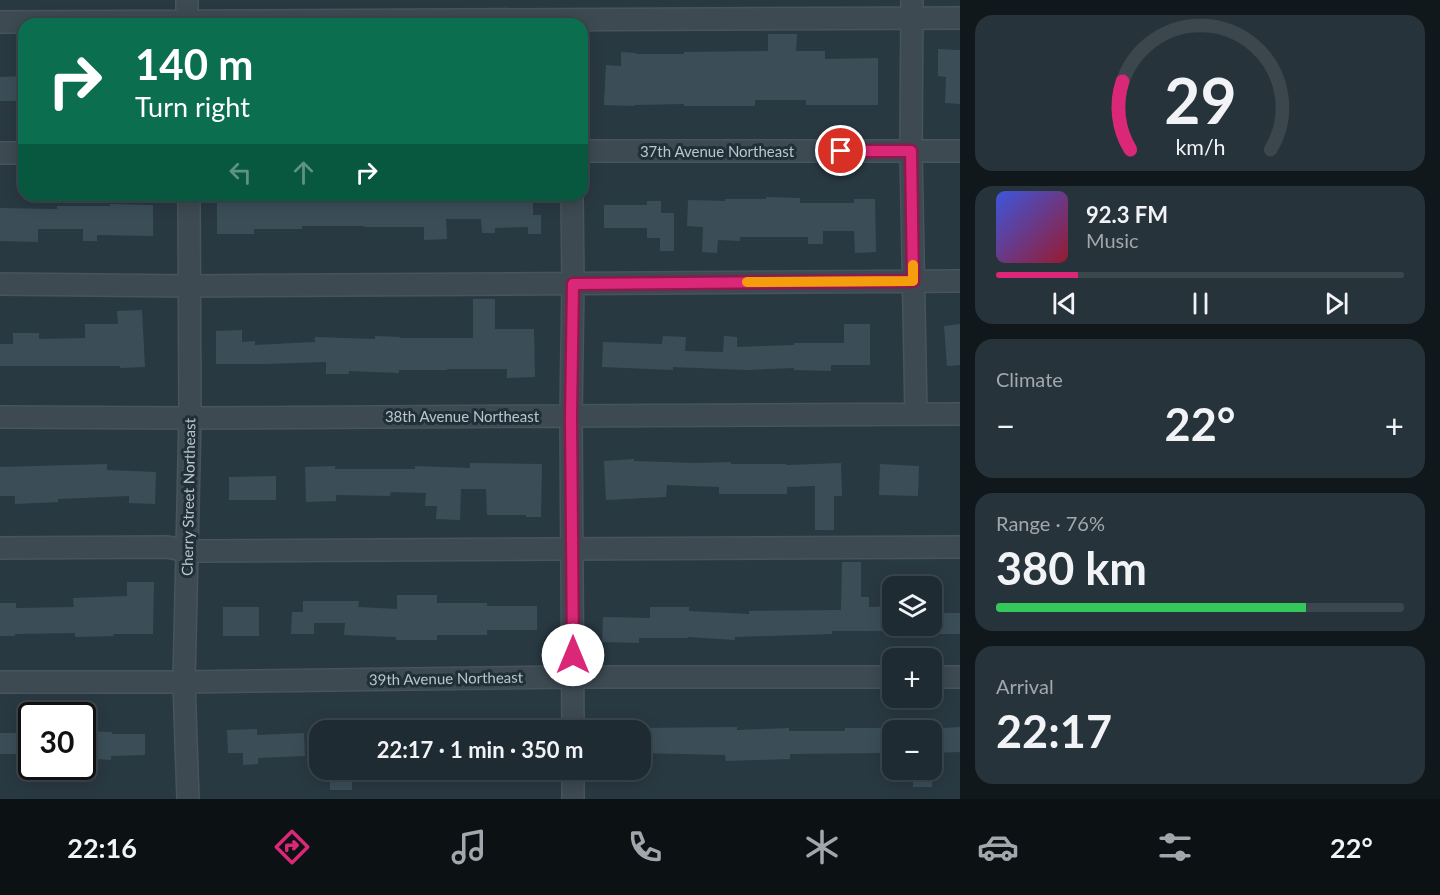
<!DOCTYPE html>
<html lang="en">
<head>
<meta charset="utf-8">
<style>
	body { margin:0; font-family:Lato,sans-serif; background:#27333a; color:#f1f3f6; height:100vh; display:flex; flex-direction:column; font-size:22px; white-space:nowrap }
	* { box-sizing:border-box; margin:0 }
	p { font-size:20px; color:#a1a7ac }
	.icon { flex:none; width:33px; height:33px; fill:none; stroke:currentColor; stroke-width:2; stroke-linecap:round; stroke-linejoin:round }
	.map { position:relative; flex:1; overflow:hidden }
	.drawer { display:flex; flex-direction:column; gap:15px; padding:15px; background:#11181c; width:480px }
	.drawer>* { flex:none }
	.hud { position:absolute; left:18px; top:18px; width:570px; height:183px; border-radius:18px; box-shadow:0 3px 15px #0003,0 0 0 2px #3c474d; background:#0b6e4f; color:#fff; overflow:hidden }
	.buttons { position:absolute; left:882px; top:576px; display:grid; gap:12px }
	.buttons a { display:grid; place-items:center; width:60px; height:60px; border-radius:12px; background:#1f2b32; box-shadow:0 3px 15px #0003,0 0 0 2px #3c474d; font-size:30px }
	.speed { position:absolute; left:18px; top:702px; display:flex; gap:12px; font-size:30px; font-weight:700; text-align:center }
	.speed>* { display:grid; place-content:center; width:78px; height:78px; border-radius:50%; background:#1f2b32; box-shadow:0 3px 15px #0003,0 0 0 2px #3c474d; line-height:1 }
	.speed .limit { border:3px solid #111; border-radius:9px; background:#fff; color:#111 }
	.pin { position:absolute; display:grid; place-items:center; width:51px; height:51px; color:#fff; margin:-26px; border:3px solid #fff; border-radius:50%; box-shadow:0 2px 6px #0007 }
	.me { position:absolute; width:66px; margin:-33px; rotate:0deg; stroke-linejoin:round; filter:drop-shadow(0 0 4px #0008) }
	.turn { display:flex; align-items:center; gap:21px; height:126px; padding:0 18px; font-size:27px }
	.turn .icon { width:78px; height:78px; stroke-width:2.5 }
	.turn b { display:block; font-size:42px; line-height:51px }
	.lanes { display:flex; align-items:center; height:57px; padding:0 18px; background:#0003; justify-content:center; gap:30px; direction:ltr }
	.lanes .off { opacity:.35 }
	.big { font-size:45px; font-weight:700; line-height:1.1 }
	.drawer .card { flex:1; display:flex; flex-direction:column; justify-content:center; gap:9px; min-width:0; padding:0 21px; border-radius:18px; background:#27333a }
	.drawer .dial { align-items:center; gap:0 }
	.dial svg { height:156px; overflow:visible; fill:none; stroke:#3c474d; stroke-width:7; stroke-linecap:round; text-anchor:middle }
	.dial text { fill:#f1f3f6; stroke:none }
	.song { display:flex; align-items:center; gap:18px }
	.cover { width:72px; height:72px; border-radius:9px; background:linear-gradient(135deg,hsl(230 70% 55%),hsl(350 70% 35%)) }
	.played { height:6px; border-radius:3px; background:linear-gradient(90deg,#db2777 20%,#3c474d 20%) }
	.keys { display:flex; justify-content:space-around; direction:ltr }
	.heat { display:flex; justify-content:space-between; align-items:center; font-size:33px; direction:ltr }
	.charge { height:9px; border-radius:4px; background:linear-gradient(90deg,#34c759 76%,#3c474d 0) }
	.trip { position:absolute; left:309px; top:720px; width:342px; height:60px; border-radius:18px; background:#1f2b32; box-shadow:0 3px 15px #0003,0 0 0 2px #3c474d; font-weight:700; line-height:60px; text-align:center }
	.dock { display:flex; height:96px; justify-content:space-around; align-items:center; background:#0c1114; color:#a1a7ac }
	.dock .icon { width:42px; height:42px }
	.dock .selected { color:#db2777 }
	.dock b { font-size:27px; color:#f1f3f6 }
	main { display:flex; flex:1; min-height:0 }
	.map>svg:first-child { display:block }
	.building { fill:#3b4e58 }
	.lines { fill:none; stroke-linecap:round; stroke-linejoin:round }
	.minor-casing { stroke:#47545c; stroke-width:24 }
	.minor { stroke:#3d4a52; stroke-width:21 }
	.route-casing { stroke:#8e194d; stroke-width:15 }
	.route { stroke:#db2777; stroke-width:10 }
	.slow { stroke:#f59e0b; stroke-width:10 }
	.labels { text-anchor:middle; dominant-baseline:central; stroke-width:6; stroke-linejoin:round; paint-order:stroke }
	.street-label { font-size:15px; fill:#bac5cc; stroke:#213038 }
</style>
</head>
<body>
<main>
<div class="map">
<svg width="960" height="799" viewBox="0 0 960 799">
	<rect width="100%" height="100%" fill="#293942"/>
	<path class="building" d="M768,34H797L796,51H825V59L878,58V105H806V100H755V106H684V104L634,105V106L604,105L606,65L621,66V52L636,53V54H684V52L768,51Z
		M938,49L960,50V104L945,103L946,77L938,76Z
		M24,76V101H0V77Z
		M766,197L800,198V203H854V199H875L876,252L855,253L854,231H823V244H808V237H740V241L718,240L717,253L702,252L703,227L687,226L688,200L725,201V199H766Z
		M313,198H349V201L411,202V201L434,200V201L495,200V202L533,201V215H541V234H528V227L495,228V233H482L481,219H446L447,239L424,240V227H364V226H302V229H254V234H217V202H265V199Z
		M647,201H661V213H674V251H660V238H647V228H604V205H647Z
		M110,204L153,205V236L97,235V241H83V229H38V242L0,241V208L57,209V206H110Z
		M473,299H495V329H534L535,377L507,378V369H447V370H399V373L349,371V374H326V362L266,364H216V331L242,330V342L255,341V345L315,342V337L375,339V336L400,337V338H473Z
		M142,310L145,367L120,368V366H0V344H13V333H39V339L85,338V324H118L117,311Z
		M844,324H870V365H831V371L794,370V368L746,370L673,367V370L602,367L603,342L662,344L663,336L686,337L685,351L723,352L724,336L737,337V347L794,345V343H844Z
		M960,324V365L947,366L944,326Z
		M634,459V461L695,463L731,462V464H786L787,465L841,463L842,496H834V530H815V486L787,487V494H719V487L667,485L666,497L606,500L604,461Z
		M470,463L542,464L541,517H526V515H487L486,489H461L460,520L436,519L437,506H425L426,493L391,492L390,496L336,495V501L306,502L305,467L335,466V469H415V466L470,468Z
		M107,464V470L156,472L155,504L129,503V496L58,499V502L15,504V496H0V467Z
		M880,464L919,466L918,496L879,495Z
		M276,476V500H229V477Z
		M842,562H861V597H869V607L892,606V631H832V634L735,637V640L688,637V638H639V643L602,642L603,617L650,618V607H689V611L749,614V611L841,610Z
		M127,582H154L153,634H113L114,636L75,637V633L15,634V636H0V603H16V608L74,607L73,598L127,596Z
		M397,595H437V603H487V606H537V630H487V635H437V640H396V637L344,635L345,623H314V634H291L292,612H303V601H359L358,607L397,609Z
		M223,607H259V636H223Z
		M941,613H960V634H940Z
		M737,727V730L789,728V731H845V728H883V753L790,754V759L726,761L725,755L640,753V728Z
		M960,727V752L932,753V732H942V728Z
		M257,729V735L304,733L305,756L258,758V764L243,765V753H228L227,730Z
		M82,731L112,732V734H145V755L111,756V760L82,758Z
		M0,733H32V754H0Z
		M330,770H352V790H330Z
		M913,770H932V787H913Z"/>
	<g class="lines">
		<defs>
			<path id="minor" d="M187,0V24
				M912,0L911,151L916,414
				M0,22L960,18
				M582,151H960
				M0,153H24
				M572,195L573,284L571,415L573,730
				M0,284L189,286L960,281
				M0,417L190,418L960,414
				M0,548L167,547L187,551L960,547
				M932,677H960
				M0,682H184L573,677H892
				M573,770V799
				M188,799L184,682L190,418L189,195"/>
		</defs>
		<use href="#minor" class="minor-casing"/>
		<use href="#minor" class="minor"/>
	</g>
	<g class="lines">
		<defs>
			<path id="route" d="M573,655L571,416L573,284L913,281L911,151H841"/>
		</defs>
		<use href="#route" class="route-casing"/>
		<use href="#route" class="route"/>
		<path class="slow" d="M747,282L913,281V265"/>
	</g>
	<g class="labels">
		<g class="street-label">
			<text x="717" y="151">37th Avenue Northeast</text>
			<text x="462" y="416">38th Avenue Northeast</text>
			<text transform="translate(188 497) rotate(-89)">Cherry Street Northeast</text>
			<text transform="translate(446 678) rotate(-1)">39th Avenue Northeast</text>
		</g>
	</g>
</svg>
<div class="buttons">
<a><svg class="icon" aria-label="layers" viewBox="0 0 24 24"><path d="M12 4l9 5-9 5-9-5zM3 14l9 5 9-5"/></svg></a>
<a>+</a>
<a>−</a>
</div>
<div class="speed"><div class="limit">30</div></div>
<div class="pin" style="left:841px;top:151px;background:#d93025"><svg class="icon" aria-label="arrive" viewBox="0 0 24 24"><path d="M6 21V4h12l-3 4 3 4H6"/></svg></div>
<svg class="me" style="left:573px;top:655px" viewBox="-20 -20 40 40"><circle r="19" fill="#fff"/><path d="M0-13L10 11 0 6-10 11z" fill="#db2777"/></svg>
<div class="trip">22:17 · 1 min · 350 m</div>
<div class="hud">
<div class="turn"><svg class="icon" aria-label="right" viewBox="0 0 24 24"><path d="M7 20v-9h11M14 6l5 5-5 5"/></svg><div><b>140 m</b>Turn right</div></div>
<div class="lanes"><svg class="icon off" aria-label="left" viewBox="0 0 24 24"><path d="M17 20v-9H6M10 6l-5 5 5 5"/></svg><svg class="icon off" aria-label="ahead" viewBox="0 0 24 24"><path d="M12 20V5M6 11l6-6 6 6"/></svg><svg class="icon" aria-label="right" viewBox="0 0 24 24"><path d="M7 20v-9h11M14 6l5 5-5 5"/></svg></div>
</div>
</div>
<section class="drawer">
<div class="card dial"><svg viewBox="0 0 100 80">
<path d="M14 69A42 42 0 1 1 86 69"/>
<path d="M14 69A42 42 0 0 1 10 34" stroke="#db2777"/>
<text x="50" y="56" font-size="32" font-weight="700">29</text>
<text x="50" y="72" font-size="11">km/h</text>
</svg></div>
<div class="card">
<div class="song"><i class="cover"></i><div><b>92.3 FM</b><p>Music</p></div></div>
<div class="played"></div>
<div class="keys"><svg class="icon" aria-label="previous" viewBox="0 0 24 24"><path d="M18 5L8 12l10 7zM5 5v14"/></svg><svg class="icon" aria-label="pause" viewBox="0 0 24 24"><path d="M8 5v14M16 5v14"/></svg><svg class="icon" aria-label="next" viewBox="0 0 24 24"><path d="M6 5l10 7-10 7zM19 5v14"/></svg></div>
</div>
<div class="card"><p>Climate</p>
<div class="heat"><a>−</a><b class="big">22°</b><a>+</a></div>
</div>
<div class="card"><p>Range · 76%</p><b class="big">380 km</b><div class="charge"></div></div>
<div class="card"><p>Arrival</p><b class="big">22:17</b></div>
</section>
</main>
<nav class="dock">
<b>22:16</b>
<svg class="icon selected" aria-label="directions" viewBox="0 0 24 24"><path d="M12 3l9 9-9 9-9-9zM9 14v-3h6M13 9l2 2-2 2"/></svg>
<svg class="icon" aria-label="music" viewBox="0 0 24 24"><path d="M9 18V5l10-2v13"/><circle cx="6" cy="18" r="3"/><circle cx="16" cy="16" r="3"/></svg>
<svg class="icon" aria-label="phone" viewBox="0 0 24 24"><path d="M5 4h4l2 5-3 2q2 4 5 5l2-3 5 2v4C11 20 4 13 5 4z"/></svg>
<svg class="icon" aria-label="climate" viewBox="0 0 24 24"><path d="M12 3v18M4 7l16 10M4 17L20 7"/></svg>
<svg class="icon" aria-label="car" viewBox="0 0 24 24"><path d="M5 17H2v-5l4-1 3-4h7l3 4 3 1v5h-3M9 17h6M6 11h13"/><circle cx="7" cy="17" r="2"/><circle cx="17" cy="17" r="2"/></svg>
<svg class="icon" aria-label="filters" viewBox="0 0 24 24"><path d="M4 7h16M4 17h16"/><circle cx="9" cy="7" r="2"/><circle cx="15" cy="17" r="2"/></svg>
<b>22°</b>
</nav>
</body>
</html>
